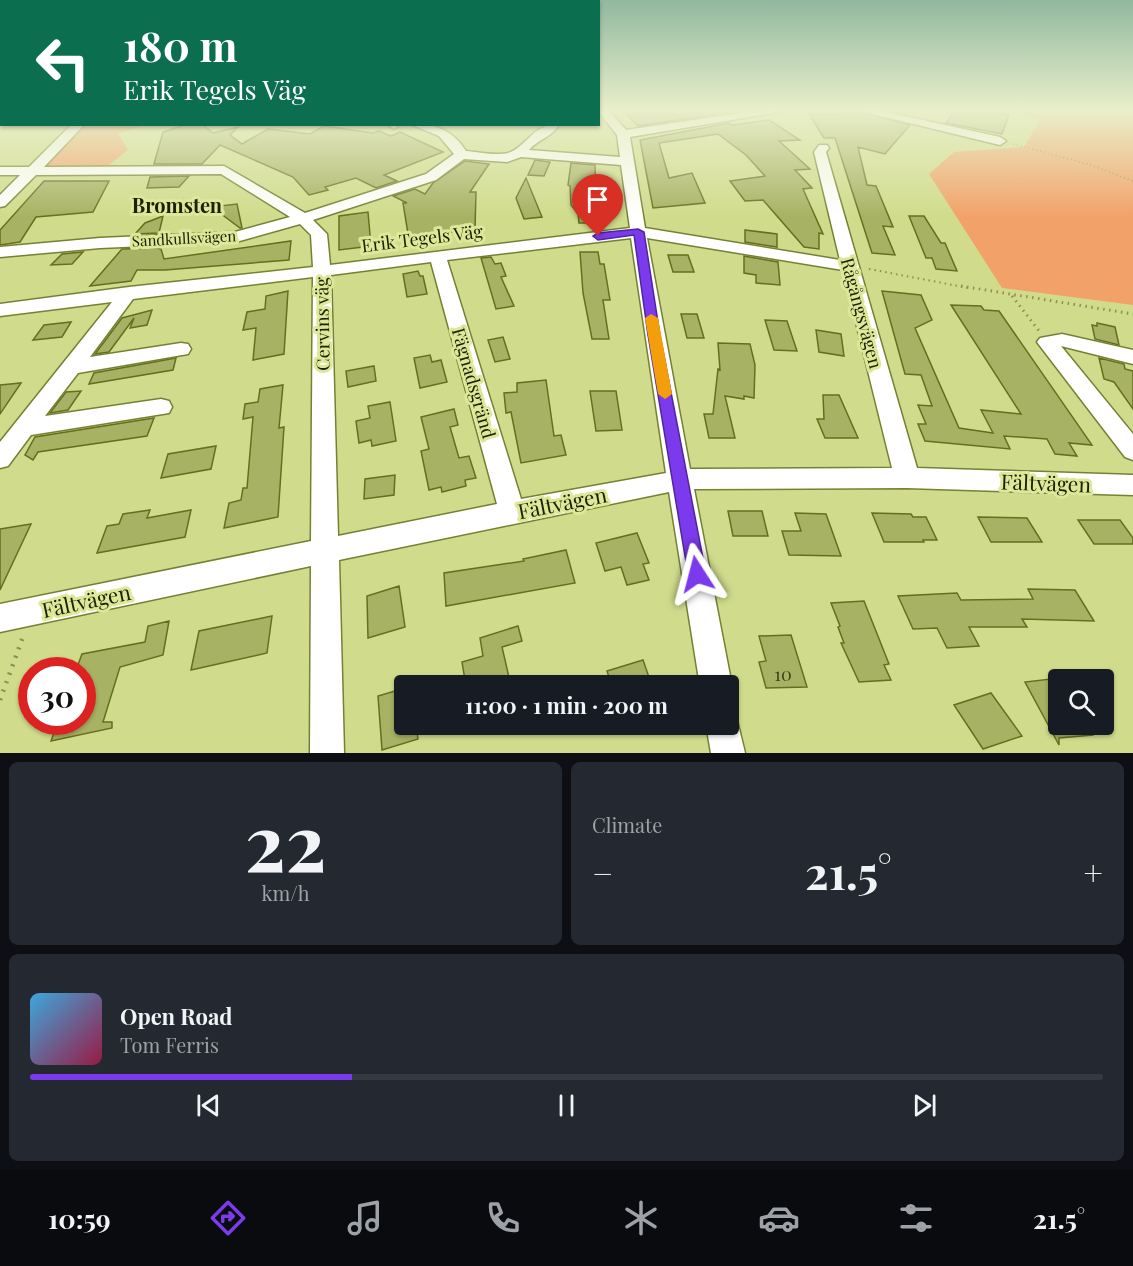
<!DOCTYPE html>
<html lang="en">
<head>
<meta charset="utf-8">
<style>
	body { margin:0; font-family:"Playfair Display",serif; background:#242831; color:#f1f3f6; height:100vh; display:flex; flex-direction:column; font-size:22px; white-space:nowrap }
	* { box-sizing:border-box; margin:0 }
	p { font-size:20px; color:#9ea1a6 }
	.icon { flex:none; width:33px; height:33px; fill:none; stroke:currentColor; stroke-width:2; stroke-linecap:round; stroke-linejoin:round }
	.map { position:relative; height:753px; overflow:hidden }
	.panel { display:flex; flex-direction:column; gap:9px; padding:9px; background:#0d0f14; flex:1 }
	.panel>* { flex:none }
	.guide { position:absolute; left:0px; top:0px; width:600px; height:126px; box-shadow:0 2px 4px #0004; background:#0b6e4f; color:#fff; overflow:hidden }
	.buttons { position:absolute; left:1048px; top:669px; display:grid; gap:12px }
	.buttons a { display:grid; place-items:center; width:66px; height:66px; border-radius:6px; background:#171b24; box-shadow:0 2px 4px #0004; font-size:30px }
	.speed { position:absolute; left:18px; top:657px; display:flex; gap:12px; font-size:30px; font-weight:700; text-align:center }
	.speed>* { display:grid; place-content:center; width:78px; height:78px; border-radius:50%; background:#171b24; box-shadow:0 2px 4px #0004; line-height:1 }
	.speed .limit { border:9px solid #d22; background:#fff; color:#111 }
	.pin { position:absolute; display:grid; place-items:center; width:51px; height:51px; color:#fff; margin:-62px -26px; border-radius:50% 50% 50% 0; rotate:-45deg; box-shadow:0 0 6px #0007 }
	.pin .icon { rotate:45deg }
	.me { position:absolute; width:66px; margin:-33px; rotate:351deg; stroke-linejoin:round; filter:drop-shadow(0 0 4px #0008) }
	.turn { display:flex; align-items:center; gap:21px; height:126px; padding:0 24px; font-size:27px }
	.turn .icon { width:78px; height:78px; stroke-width:2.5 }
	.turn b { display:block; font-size:42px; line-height:51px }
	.big { font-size:45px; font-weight:700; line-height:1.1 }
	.panel .card { flex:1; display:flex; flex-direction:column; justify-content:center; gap:9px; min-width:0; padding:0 21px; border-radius:9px; background:#242831 }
	.panel .dial { align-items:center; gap:0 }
	.dial b { font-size:78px; line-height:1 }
	.song { display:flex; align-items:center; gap:18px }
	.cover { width:72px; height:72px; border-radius:9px; background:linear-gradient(135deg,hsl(200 70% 55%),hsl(340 70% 35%)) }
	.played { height:6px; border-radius:3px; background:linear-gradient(90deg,#7c3aed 30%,#363941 30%) }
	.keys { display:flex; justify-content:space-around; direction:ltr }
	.heat { display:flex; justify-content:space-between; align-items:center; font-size:33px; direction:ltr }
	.panel .tiles { flex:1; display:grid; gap:9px; grid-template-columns:1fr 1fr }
	.card:last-child { grid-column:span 2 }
	.trip { position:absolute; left:394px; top:675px; width:345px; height:60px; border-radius:6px; background:#171b24; box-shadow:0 2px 4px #0004; font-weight:700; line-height:60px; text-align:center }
	.tabs { display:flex; height:96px; justify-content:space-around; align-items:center; background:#090b0e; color:#9ea1a6 }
	.tabs .icon { width:42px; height:42px }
	.tabs .active { color:#7c3aed }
	.tabs b { font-size:27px; color:#f1f3f6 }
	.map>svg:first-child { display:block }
	.green { fill:#f2a269 }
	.building { fill:#a7b264; stroke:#666f1e; stroke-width:1.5 }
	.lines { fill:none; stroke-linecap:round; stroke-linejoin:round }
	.minor-casing { stroke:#768032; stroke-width:3 }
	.path-far3 { stroke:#889054; stroke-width:1.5; stroke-dasharray:1 3; stroke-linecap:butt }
	.path-far2 { stroke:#889054; stroke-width:2; stroke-dasharray:1.5 4; stroke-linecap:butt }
	.path-far1 { stroke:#889054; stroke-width:3; stroke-dasharray:1.5 4.5; stroke-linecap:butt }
	.path { stroke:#889054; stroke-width:4.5; stroke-dasharray:2 7; stroke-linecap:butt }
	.minor { fill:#fff; fill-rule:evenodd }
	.route { fill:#7c3aed; stroke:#51269a; stroke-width:1.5 }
	.slow { fill:#f59e0b }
	.labels { text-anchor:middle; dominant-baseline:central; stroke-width:6; stroke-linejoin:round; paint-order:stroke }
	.far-street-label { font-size:15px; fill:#1c1f00; stroke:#dde999 }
	.street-label { font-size:18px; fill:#1c1f00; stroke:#dde999 }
	.near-number-label { font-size:18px; fill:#3f4419 }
	.far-district-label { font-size:20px; font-weight:bold; fill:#1c1f00; stroke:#dde999 }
	.near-street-label { font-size:21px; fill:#1c1f00; stroke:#dde999 }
</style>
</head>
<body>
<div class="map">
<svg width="1133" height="753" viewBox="0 0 1133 753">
	<rect width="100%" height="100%" fill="#d0dc8c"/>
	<path class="green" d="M1007,111H1133V305L1002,288L929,174L954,152L1024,147L1041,119Z
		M85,125H146L118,134L128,150L106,167H47L45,163Z"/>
	<path class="building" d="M649,111H716L719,114L638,126L626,114Z
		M838,111H858L910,125L885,154L858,147L867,185L876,186L893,227L883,226L895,255L872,253L835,138H824L809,114H837Z
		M955,111H994L1009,115L1002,134L946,123Z
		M769,120L800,140L779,141L810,169L795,170L812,188L803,189L823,234L819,233V249L804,247L763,200L745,201L730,181L765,176L746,155L718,134L659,143L669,178L692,173L705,203L653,208L640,140L729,123L732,125Z
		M188,124H202L213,133L238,127L230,135L242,144L268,129L310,134L324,126L373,133L379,131L391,136L400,132L443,152L384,175L397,181L376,188L356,178L325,187L328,190L309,195L293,177L220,145L202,164H154L163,132Z
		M535,160L550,162L544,176L528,175Z
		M465,161L489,164L470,192H476L475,229L447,233V239L410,246L403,203H407L393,196L415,189L425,194L433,183Z
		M571,163L595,165L596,198H600L601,214L593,217V223H579L578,214L571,205L570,186L568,185Z
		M189,176L179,187L147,188L150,177Z
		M526,178L542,217L524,219L516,198Z
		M44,181H109L93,212L36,217L20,242L0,245V230Z
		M237,204L242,228H240L212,207Z
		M368,212L371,246L339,250V216Z
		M163,216L159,233L135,234L145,223Z
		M909,216H924L941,243H945L957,271L936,269L932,258H926Z
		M745,230L777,234V247L745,242Z
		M291,241L289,260L165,270H137L131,281L90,286L122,249L156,248L161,249L164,259Z
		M83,252L72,264L51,265L62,254Z
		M580,252H598L600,264H604L610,300H603L609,339H592L583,293Z
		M668,255H688L694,272H673Z
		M744,256L778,262L780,285L756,283V275L744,273Z
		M491,257L495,264L501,263L506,276L501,277L514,306L496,309L481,258Z
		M418,271L420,276H423L427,294L407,297L403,274Z
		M288,291L284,354L253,360L256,328L243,330L247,312L265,309L266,296Z
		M882,291L921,295L932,320L915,328L959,428L993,433L981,410L1021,414L951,305L981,306L984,310L999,311L1092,445L1069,443L1077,456L1055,454L1047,439L1004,436L1010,449L925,441L918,424H926L918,405L932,406L921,375L905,374Z
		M152,310L147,325L130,328L134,318L109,352L95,354L122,318Z
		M681,314H697L704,338H687Z
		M765,320L787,321L797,351L774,350Z
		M71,322L62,337L33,340L44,325Z
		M1097,323L1115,327L1119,345L1095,339L1092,325L1097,326Z
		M816,330L841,334L844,356L819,352Z
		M503,337L510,359L495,362L488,340Z
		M718,343L750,344L755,365L754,398L744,396V399L725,396L735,438H709L704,414H713L718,369L720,370Z
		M430,355L432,362L441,360L447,382L420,388L414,358Z
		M176,358L173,370L89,384L94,373Z
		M1099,358L1124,364L1125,369L1133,371V409L1114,382L1104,379Z
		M374,366L376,381L348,387L346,371Z
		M546,380L554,436L561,435L566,455L521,463L511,412L506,413L504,393L517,392V383Z
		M21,383L0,414V385Z
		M283,385L279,428L284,427L278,517L224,528L229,503L241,500L243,488H247L253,417L243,419L245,404L258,402L260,389Z
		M81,391L68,410L50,413L66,392Z
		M590,391H616L622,430L596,431Z
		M823,395H839L858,438H825L817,419H824Z
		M390,402L396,441L372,446L371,440L359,443L356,421L370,418L368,406Z
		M454,409L458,425L450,427L459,458L469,456L476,478L465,480L466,486L442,492L441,487L429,490L421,451L429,449L421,417Z
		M154,418L147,436L38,452L33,460L25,455L35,437Z
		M216,446L211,469L161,478L168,454Z
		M395,475L394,495L364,499L365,479Z
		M150,510L147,518L191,510L185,537L97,553L107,526L119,524L123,514Z
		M728,511H762L768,536H733Z
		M795,513L826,514L841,556L789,555L782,531H801Z
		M872,513L911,514L913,517H926L937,540H923L924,542H884Z
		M978,517L1027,518L1042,542H991Z
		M1078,520H1120L1133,538V544H1094Z
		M31,524L0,590V529Z
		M637,533L649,563L643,564L649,580L627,585L621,567L605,571L596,543Z
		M566,550L575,583L446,606L444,573L524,561L523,559Z
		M399,586L405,627L368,638L367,596Z
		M1028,589L1075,590L1094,621L1022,619L1027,627H969L979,646L947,648L937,628L913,629L898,596L957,593L961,600L1033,599Z
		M864,601L889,664L884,665L891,680L859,682L841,643H844L838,627L840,626L831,603Z
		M272,616L267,653L191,670L199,631Z
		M169,621L163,655L120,667L103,722H112V728L51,741L58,722H82V670H76L82,654L145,642L148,626Z
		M518,626L522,641L502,647L511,686H466L462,662L483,656L480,638Z
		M791,635L807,687L766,688L759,662L766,661L759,636Z
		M643,660L652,686H612L607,671Z
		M1059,678V724H1093V735L1059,738V745L1025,682Z
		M405,688V724H416L418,739L382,750L378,696Z
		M991,693L1022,736L983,749L954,705Z"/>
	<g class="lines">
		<defs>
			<path id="minor" d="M598,111H609L626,130L753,111H784L630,137L645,228L840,260L814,152L819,145H827L829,148L826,152L917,468L1133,475V495L907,488L694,489L732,686L729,694V686H700L669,492L339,560L344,753H310L311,566L0,632V604L311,541L313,277L133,299L90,357L181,343L188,344L191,349L188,354L78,373L45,416L161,399L169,401L172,407L169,413L31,435L8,466L0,468V442L112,302L0,316V304L129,287L313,267L311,235L300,224L236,242L100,248L0,257V247L100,238L235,232L290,217L221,174L36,175L5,206L0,207V195L20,175H0V167H29L72,124H85L44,167L224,166L305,213L426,174L454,154L439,136L410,124C435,124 452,129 466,151C478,152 496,156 508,153C526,148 532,124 559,124C553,137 538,139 529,150L620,157L617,135ZM521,157L621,165L630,228L330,265L327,234L313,220L436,180L464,159L507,162ZM631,238L666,473L521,499L447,260ZM647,238L843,270L892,468L690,469ZM431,262L497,504L338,536L331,275Z
				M860,111H882L1000,137L1006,141L1000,145Z
				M401,124L394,129L388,125V124Z
				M1062,334L1133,350V364L1061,346L1133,434V460L1125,457L1037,342L1040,338Z
				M729,710L735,712L745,753H711L706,724H729Z"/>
		</defs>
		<use href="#minor" class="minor-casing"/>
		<path class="path-far3" d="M1013,144L1091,165L1133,181"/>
		<path class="path-far2" d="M869,269L969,288"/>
		<path class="path-far1" d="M961,286L1133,314
			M1012,296L1039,331"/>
		<path class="path" d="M0,700L24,634"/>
		<use href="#minor" class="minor"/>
	</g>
	<linearGradient id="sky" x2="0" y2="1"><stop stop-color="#91b89e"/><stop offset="0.51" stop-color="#eaefcb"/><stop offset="1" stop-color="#eaefcb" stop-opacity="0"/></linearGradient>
	<rect width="1133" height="217" fill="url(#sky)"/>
	<path class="route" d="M638,229L644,232L660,335L706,574L704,580L697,583L691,580L688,574L648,335L634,235L598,240L593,236L598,233Z"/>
	<path class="slow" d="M651,314L658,318L672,394L665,399L658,394L645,318Z"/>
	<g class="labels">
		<g class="far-street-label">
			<text transform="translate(184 238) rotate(-3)">Sandkullsvägen</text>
		</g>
		<g class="street-label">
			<text transform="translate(422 238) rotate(-7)">Erik Tegels Väg</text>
			<text transform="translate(862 313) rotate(75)">Rågångsvägen</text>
			<text transform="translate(322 324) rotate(-91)">Cervins väg</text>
			<text transform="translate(474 383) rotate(74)">Fägnadsgränd</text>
		</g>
		<g class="near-number-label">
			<text x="783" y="674">10</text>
		</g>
		<g class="far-district-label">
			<text x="177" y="204">Bromsten</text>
		</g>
		<g class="near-street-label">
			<text transform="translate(1046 482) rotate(2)">Fältvägen</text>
			<text transform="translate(562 502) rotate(-11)">Fältvägen</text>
			<text transform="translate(86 600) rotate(-12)">Fältvägen</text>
		</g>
	</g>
</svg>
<div class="buttons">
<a><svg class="icon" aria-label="search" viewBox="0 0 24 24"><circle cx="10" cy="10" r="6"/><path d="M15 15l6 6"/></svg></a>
</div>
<div class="speed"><div class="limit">30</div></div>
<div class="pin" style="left:598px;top:236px;background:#d93025"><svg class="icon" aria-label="arrive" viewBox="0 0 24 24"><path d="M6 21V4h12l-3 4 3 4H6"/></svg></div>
<svg class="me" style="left:697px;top:574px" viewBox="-20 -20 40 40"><path d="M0-17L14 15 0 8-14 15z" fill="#7c3aed" stroke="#fff" stroke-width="4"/></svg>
<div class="trip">11:00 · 1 min · 200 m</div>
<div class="guide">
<div class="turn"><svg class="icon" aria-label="left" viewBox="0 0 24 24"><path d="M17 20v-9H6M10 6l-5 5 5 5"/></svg><div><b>180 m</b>Erik Tegels Väg</div></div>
</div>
</div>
<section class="panel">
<div class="tiles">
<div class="card dial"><b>22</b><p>km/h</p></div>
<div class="card"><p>Climate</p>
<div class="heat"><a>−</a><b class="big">21.5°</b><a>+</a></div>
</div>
<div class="card">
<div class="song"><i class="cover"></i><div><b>Open Road</b><p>Tom Ferris</p></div></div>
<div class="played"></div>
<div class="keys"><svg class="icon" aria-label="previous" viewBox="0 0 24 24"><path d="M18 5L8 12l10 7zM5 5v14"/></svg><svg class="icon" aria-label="pause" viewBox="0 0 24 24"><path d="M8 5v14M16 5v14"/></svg><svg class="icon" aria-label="next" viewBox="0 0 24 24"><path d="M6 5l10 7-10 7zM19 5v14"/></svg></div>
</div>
</div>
</section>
<nav class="tabs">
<b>10:59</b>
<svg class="icon active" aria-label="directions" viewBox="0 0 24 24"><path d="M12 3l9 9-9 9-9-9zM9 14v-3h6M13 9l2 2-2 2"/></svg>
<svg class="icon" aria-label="music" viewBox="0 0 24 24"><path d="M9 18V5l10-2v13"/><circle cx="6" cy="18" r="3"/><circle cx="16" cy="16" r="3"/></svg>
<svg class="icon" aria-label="phone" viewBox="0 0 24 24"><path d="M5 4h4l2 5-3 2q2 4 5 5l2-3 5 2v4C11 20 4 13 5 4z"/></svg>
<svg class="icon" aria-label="climate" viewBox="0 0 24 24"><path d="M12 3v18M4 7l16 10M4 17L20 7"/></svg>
<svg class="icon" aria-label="car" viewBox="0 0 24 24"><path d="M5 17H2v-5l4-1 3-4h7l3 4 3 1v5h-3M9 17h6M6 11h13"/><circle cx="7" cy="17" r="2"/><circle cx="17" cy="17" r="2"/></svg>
<svg class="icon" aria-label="filters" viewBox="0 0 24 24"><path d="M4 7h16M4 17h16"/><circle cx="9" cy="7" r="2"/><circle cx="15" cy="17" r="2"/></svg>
<b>21.5°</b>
</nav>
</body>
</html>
